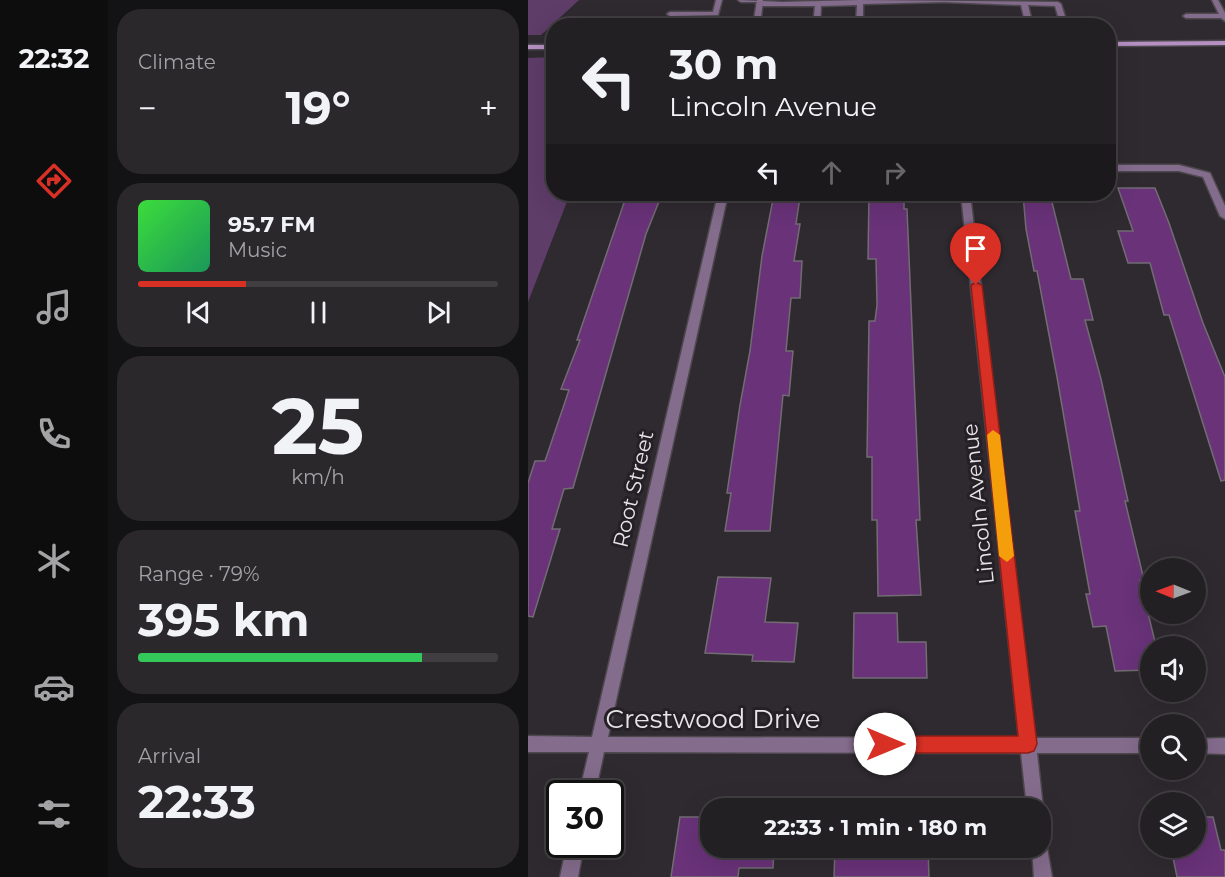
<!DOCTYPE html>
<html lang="en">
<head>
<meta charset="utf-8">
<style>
	body { margin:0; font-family:Montserrat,sans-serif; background:#2b282c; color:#f1f3f6; height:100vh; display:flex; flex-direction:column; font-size:22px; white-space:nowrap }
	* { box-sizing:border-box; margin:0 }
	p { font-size:20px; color:#a3a3a6 }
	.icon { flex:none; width:33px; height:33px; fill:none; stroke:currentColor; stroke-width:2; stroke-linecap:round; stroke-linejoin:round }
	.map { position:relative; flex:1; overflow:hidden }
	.details { display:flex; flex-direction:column; gap:9px; padding:9px; background:#131214; width:420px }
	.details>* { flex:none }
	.top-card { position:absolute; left:18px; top:18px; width:570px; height:183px; border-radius:24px; box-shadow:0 6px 24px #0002,0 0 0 2px #403e41; background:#232024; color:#f1f3f6; overflow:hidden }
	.needle { width:39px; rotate:271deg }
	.buttons { position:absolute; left:612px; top:558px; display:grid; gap:12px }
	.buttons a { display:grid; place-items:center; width:66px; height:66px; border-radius:50%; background:#232024; box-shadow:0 6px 24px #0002,0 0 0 2px #403e41; font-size:30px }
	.speed { position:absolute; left:18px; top:780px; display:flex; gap:12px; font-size:30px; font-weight:700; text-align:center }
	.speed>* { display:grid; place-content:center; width:78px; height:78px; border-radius:50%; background:#232024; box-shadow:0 6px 24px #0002,0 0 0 2px #403e41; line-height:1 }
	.speed .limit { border:3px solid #111; border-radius:9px; background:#fff; color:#111 }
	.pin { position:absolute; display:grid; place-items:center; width:51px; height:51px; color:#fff; margin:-62px -26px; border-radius:50% 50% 50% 0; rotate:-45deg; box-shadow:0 0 6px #0007 }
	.pin .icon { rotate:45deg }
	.me { position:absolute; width:66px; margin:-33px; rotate:90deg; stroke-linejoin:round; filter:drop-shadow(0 0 4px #0008) }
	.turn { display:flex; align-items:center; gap:21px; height:126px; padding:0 24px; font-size:27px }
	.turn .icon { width:78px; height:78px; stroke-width:2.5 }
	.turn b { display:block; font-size:42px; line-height:51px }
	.lanes { display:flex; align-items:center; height:57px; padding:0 24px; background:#0003; justify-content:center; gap:30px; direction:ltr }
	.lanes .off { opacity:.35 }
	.big { font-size:45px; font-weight:700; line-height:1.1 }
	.details .card { flex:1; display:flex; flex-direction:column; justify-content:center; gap:9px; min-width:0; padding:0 21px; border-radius:24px; background:#2b282c }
	.details .dial { align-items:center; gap:0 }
	.dial b { font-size:78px; line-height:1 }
	.song { display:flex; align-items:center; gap:18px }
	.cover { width:72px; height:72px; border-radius:9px; background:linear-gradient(135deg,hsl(120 70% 55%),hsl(150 70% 35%)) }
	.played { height:6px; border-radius:3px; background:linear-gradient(90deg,#d93025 30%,#403e41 30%) }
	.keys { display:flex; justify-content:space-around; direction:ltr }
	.heat { display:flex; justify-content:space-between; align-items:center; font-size:33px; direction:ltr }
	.charge { height:9px; border-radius:4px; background:linear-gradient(90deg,#34c759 79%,#403e41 0) }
	.trip { position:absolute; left:172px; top:798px; width:351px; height:60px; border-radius:24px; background:#232024; box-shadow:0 6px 24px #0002,0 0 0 2px #403e41; font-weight:700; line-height:60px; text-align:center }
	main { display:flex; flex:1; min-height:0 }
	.dock { display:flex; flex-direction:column; width:108px; justify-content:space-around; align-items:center; background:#0e0d0e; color:#a3a3a6 }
	.dock .icon { width:42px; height:42px }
	.dock .on { color:#d93025 }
	.dock b { font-size:27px; color:#f1f3f6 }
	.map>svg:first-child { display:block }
	.green { fill:#5e3d69 }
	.building { fill:#693279; stroke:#726c73; stroke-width:1.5 }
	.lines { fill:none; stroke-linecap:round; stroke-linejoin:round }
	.lane-casing { stroke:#4d484e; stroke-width:3 }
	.street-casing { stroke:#4d484e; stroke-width:3 }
	.secondary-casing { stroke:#4d484e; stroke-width:3 }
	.lane { fill:#846c8c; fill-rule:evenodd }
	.street { fill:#846c8c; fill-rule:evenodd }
	.secondary { fill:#b68fc3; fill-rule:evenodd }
	.route { fill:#d93025; stroke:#8d1f18; stroke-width:1.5 }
	.slow { fill:#f59e0b }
	.labels { text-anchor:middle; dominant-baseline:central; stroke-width:6; stroke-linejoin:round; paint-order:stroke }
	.street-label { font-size:21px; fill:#e8e5e9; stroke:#252026 }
	.near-street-label { font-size:26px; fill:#e8e5e9; stroke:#252026 }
</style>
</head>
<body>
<main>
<nav class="dock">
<b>22:32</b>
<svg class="icon on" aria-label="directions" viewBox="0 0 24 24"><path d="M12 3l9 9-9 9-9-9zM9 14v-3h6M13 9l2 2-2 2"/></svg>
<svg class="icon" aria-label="music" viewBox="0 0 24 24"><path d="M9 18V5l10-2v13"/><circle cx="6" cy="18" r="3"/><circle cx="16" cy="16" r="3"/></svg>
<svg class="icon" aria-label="phone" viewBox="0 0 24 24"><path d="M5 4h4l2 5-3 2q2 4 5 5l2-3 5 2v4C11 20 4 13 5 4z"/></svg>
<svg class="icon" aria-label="climate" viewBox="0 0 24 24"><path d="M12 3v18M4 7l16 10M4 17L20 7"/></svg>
<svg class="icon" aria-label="car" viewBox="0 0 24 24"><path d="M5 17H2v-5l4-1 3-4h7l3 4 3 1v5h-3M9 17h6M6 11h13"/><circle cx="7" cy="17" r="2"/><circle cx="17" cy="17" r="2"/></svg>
<svg class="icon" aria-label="filters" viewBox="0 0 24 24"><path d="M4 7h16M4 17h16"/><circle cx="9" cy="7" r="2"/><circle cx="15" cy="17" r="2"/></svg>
</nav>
<section class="details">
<div class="card"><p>Climate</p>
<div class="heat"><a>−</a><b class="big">19°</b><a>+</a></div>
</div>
<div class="card">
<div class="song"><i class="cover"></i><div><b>95.7 FM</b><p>Music</p></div></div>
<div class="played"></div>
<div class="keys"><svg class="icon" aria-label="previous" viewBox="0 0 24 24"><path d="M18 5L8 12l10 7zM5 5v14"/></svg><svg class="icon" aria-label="pause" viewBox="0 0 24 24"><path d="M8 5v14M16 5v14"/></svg><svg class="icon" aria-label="next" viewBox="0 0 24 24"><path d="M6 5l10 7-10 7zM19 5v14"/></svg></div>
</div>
<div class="card dial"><b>25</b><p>km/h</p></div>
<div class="card"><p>Range · 79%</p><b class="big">395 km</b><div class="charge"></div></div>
<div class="card"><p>Arrival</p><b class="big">22:33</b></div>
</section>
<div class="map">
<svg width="697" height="877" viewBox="0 0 697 877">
	<rect width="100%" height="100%" fill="#2f2a30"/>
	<path class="green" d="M0,0H51L13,35H0Z
		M25,57V130L16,151L25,152L26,194H42L0,302V58Z"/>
	<path class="building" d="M590,188H627L641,223L675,323L697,377V480L693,481L641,315H636L622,263H600L590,231H605Z
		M99,194H134L118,234L45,488L36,489L24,529H32L5,617L0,616V483L7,461H17L41,390L33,389L52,340H49Z
		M246,194H268V197H272L268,224H272L266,261H274L272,298H263L258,351H265L261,396L255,395L242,531H197L203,493H199L212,405L222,351L234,256Z
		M341,194H376V209H379L392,520H388L393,595L350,596L349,520H344V457H339L341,321H347L349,305L348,259H340Z
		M495,194H522L543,279H555L565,320H557L573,379L600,501H597L616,580H612L628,646H622V670L587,671L578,626L565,627L558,594H562L547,511H552L529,377L509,271H506L498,229Z
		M190,577L243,578L237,622L270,623L266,662L224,661L225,655L177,653Z
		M326,613H369L370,642H398L399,678H325Z
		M152,817H183V848H246L245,868H211L210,877H143Z
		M668,817H685L693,850H697V877H649L643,848H668Z
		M307,848H400L401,877H306Z"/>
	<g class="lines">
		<defs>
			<path id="lane" d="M188,0H194L190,15L142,16L139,14L142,12H185Z
				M210,0L254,2L332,0L530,2L533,4L540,26H533L527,6L500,5L505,26H498L493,5L416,2L335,4V26H328L329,5L293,6L292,26H285L287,6H231L228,4L231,2H213Z
				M684,0H690L697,13V21L693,18H658L655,16L658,14H691Z"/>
			<path id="street" d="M229,0H235L232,26H225Z
				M580,165H651L682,173L697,206V219L692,216L675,177L651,171H580Z
				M190,194H200L80,737L491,738L433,194H442L507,738H622V753H509L515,808L513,813V808H499L493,753L76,752L67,794H51L61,752H0V736L64,737Z
				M697,738V754L668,753V739Z
				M513,840L518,842L524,877H506L504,848H513Z
				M39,844H56L50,877H32Z"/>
			<path id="secondary" d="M697,41V45L580,46V42Z
				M0,45H26V49H0Z"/>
		</defs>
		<use href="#lane" class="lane-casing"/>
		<use href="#street" class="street-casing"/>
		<use href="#secondary" class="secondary-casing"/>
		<use href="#lane" class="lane"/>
		<use href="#street" class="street"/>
		<use href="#secondary" class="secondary"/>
	</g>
	<path class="route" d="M448,282L454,285L509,744L506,751L500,753H357L350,750L348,744L350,738L357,736H490L443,285Z"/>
	<path class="slow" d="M465,430L472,435L486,556L479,562L471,556L459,435Z"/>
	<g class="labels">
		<g class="street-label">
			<text transform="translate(105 489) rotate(-77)">Root Street</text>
			<text transform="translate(450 504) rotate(-96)">Lincoln Avenue</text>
		</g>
		<g class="near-street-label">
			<text x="185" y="719">Crestwood Drive</text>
		</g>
	</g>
</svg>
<div class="buttons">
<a><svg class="needle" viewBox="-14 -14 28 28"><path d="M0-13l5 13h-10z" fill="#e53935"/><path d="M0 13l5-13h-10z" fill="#a3a3a6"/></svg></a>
<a><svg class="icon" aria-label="sound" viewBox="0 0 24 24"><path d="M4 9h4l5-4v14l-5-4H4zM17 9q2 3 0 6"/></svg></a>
<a><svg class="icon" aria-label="search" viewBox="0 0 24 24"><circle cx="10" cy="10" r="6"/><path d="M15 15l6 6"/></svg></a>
<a><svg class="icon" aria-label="layers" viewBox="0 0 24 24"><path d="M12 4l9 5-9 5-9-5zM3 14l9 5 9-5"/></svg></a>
</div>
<div class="speed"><div class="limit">30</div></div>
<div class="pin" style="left:448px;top:285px;background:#d93025"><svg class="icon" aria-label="arrive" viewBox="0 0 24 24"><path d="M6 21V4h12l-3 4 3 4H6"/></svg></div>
<svg class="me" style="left:357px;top:744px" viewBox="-20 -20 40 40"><circle r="19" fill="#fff"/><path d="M0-13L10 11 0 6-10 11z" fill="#d93025"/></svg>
<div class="trip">22:33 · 1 min · 180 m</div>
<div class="top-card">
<div class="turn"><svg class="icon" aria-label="left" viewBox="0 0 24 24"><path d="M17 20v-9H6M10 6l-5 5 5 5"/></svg><div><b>30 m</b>Lincoln Avenue</div></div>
<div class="lanes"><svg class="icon" aria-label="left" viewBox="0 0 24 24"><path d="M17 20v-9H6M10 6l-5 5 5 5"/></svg><svg class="icon off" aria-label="ahead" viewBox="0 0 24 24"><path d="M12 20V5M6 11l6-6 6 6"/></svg><svg class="icon off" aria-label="right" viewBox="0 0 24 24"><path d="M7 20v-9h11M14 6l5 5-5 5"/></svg></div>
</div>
</div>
</main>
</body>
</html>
